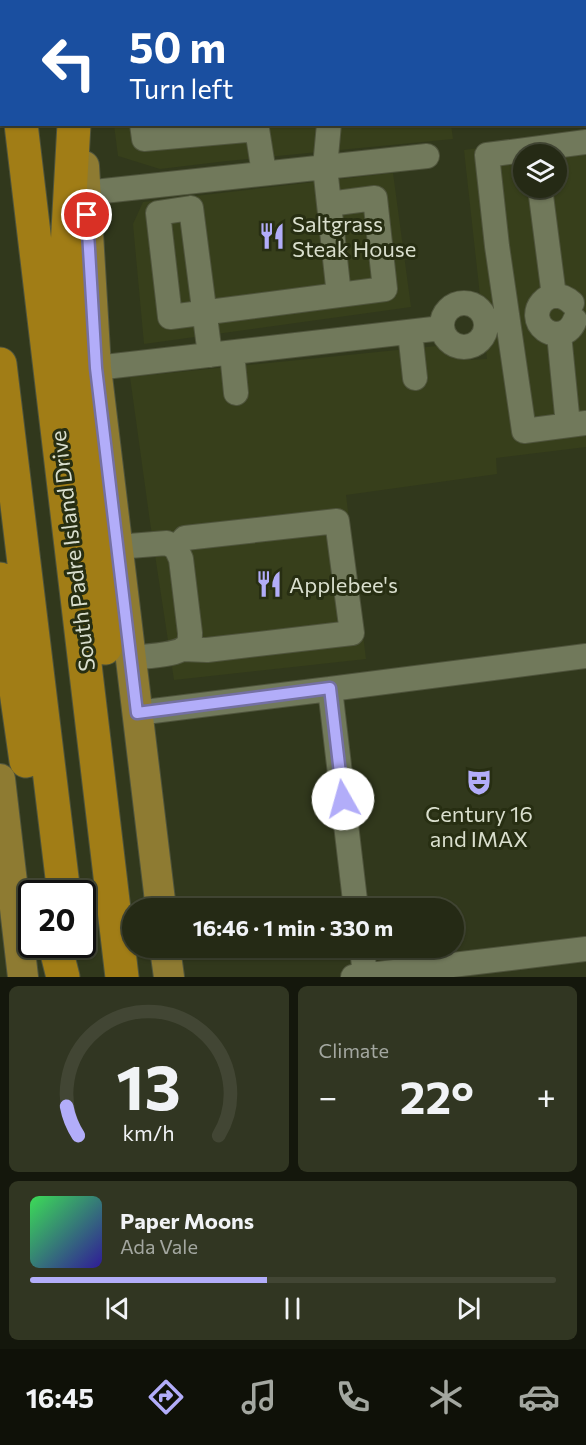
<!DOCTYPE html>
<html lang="en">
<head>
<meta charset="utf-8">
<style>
	body { margin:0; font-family:Commissioner,sans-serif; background:#313622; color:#f1f3f6; height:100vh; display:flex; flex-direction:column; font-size:22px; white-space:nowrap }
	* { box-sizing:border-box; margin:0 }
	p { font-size:20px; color:#a3a7a0 }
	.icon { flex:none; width:33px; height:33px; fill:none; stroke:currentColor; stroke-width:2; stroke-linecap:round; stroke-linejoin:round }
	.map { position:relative; height:977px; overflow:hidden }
	.details { display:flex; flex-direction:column; gap:9px; padding:9px; background:#14170c; flex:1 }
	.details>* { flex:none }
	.guide { position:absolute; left:0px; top:0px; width:586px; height:126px; box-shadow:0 2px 4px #0004,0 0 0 2px #424634; background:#1a4fa0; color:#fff; overflow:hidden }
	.tools { position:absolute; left:513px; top:144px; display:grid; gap:12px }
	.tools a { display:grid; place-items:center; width:54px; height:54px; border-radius:50%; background:#252a15; box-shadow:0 2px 4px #0004,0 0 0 2px #424634; font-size:30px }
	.speed { position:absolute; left:18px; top:880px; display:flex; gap:12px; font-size:30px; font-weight:700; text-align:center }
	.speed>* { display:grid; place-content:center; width:78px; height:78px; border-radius:50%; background:#252a15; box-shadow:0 2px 4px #0004,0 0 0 2px #424634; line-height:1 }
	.speed .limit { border:3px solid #111; border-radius:9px; background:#fff; color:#111 }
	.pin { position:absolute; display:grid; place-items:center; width:51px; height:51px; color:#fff; margin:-26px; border:3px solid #fff; border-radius:50%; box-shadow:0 2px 6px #0007 }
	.me { position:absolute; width:66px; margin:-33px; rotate:353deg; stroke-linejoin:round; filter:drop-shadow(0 0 4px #0008) }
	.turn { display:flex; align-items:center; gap:21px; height:126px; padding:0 30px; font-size:27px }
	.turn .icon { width:78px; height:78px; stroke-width:2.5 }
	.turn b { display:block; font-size:42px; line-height:51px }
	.big { font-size:45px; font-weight:700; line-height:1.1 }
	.details .tile { flex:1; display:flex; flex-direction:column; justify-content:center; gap:9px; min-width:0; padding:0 21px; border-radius:9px; background:#313622 }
	.details .dial { align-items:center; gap:0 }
	.dial svg { height:156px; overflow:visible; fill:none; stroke:#424634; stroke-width:7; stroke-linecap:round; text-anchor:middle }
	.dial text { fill:#f1f3f6; stroke:none }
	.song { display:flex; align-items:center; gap:18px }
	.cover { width:72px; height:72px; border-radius:9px; background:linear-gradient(135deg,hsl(130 70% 55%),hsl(250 70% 35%)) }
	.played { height:6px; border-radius:3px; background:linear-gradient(90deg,#b2adf9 45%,#424634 45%) }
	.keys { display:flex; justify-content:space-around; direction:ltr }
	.heat { display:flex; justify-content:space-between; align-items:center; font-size:33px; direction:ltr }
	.details .tiles { flex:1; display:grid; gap:9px; grid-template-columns:1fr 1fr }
	.tile:last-child { grid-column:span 2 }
	.trip { position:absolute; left:122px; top:898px; width:342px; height:60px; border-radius:30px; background:#252a15; box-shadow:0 2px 4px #0004,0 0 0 2px #424634; font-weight:700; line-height:60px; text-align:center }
	.menu { display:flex; height:96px; justify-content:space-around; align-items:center; background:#0f1108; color:#a3a7a0 }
	.menu .icon { width:42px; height:42px }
	.menu .on { color:#b2adf9 }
	.menu b { font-size:27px; color:#f1f3f6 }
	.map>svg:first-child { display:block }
	.built { fill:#373f1b; fill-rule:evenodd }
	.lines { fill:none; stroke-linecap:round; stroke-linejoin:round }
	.minor-casing { stroke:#4f543c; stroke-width:26 }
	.major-casing { stroke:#4f543c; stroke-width:32 }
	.highway-casing { stroke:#4f543c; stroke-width:35 }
	.minor { stroke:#71795b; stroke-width:24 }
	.major { stroke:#8e7b32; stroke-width:30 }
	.highway { stroke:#a17d16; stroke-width:33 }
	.route-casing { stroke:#7470a2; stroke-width:15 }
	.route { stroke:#b2adf9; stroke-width:10 }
	.labels { text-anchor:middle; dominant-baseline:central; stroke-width:6; stroke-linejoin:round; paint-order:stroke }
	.poi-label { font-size:22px; fill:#d9decd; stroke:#272e12; text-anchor:start }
	.street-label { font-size:22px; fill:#d9decd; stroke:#272e12 }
</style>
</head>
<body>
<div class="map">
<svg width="586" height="977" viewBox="0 0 586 977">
	<rect width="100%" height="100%" fill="#31381c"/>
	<path class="built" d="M101,0H434V1L102,2Z
		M451,124L453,139L227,161L160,169L118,156L114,125Z
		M586,133V447L496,458L497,474L346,495L366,659L174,680L150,522L130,377L437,346L470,360L487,359L464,150ZM524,154H556V188H524Z
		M393,173L411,307L144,344L133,224L143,202Z"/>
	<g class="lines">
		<defs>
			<path id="minor" d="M403,0L404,2
				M324,2L336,0
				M142,124L144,139L257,129L264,173
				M329,124L325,167L329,204
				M586,142L487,155L497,246L524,431L586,423
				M540,188L554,296
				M85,193L427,156
				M442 325a22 22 0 1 1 44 0a22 22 0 1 1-44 0Z
				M572,303C549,281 524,314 545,330C549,333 553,334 558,334C567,333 572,328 575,320
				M410,332L415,378
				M559,334L568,425
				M232,353L236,393
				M210,355L191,208L158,213L170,317L385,289L375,198L329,204L339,295
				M96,368L442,328
				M117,547L167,543L176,548L181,559L190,633C190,636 190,640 189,643C183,656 144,656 130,658
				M176,548L185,538L337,521L352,633L207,650L183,649
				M330,689L586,656
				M137,713L330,689L356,909
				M362,948L365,976
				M353,977L586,949"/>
			<path id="major" d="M73,0V2
				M84,166L96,368L161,909
				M0,779L23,977
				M165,948L169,977"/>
			<path id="highway" d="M6,0L7,2
				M21,124L122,977
				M74,124L67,248L72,336L95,534L105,648
				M0,364L64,894
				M0,579L26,761
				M55,945L63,977"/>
		</defs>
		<use href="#minor" class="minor-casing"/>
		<use href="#major" class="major-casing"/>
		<use href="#highway" class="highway-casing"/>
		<use href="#minor" class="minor"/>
		<use href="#major" class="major"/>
		<use href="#highway" class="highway"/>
	</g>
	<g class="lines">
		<defs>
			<path id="route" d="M87,215L96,368L137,713L330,688L343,799"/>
		</defs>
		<use href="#route" class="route-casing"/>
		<use href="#route" class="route"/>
	</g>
	<defs>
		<symbol id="restaurant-bare" viewBox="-9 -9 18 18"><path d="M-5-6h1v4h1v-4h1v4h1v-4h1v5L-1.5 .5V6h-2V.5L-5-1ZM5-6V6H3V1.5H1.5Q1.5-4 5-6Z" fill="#b2adf9" stroke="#272e12" stroke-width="2.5" paint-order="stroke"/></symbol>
		<symbol id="theatre-bare" viewBox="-9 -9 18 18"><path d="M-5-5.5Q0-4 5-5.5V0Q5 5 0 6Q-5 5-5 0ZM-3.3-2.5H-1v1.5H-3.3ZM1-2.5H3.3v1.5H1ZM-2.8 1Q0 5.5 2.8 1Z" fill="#b2adf9" stroke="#272e12" stroke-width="2.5" paint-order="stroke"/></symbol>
	</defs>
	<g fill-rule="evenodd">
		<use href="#restaurant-bare" x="253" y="217" width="38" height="38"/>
		<use href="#restaurant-bare" x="250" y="565" width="38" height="38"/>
		<use href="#theatre-bare" x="460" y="763" width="38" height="38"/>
	</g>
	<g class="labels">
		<g class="poi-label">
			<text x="292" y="223">Saltgrass<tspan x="292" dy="25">Steak House</tspan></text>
			<text x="289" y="584">Applebee's</text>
			<text x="479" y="813" text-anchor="middle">Century 16<tspan x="479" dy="25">and IMAX</tspan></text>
		</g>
		<g class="street-label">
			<text transform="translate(72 551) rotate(-97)">South Padre Island Drive</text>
		</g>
	</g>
</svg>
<div class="tools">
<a><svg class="icon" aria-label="layers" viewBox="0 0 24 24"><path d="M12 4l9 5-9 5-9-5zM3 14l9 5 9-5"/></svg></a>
</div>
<div class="speed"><div class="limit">20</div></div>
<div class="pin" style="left:87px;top:215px;background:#d93025"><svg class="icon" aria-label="arrive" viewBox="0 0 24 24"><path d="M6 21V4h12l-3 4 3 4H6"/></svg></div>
<svg class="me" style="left:343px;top:799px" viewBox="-20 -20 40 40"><circle r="19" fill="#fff"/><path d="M0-13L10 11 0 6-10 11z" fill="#b2adf9"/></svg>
<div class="trip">16:46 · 1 min · 330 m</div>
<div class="guide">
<div class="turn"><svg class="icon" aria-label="left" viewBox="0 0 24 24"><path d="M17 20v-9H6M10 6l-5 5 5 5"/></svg><div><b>50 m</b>Turn left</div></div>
</div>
</div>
<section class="details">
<div class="tiles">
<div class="tile dial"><svg viewBox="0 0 100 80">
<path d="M14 69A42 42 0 1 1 86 69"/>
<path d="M14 69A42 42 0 0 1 8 54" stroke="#b2adf9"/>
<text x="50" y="56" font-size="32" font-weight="700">13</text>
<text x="50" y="72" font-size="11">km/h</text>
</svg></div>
<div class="tile"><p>Climate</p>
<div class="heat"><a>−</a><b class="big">22°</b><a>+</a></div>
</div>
<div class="tile">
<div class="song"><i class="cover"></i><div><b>Paper Moons</b><p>Ada Vale</p></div></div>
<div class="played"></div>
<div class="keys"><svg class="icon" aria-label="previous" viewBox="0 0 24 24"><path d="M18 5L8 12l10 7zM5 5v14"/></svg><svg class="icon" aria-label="pause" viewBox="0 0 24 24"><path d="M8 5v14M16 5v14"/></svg><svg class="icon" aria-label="next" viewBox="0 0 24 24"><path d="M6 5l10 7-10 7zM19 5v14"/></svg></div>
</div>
</div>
</section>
<nav class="menu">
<b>16:45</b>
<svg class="icon on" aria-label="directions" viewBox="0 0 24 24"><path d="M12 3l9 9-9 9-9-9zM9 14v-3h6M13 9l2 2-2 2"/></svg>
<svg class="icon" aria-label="music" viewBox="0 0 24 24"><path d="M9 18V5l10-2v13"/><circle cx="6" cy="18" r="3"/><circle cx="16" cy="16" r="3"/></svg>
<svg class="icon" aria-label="phone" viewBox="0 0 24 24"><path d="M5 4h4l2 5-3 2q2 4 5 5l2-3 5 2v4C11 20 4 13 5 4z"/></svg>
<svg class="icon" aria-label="climate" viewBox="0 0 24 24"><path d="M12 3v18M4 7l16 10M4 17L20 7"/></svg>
<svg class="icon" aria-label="car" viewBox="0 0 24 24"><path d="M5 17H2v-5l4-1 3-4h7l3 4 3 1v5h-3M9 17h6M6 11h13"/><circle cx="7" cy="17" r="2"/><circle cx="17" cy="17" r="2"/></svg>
</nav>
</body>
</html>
